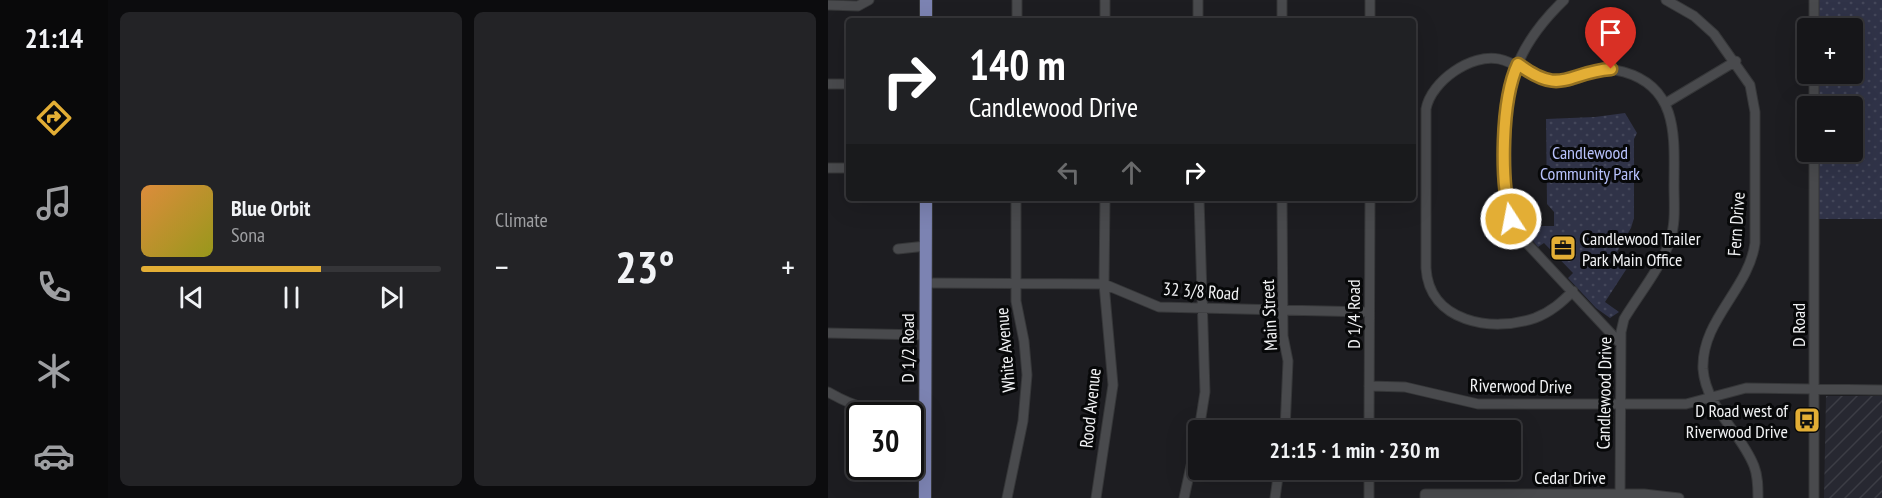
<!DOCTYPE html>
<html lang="en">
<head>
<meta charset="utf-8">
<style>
	body { margin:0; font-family:"PT Sans Narrow",sans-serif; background:#232326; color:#f1f3f6; height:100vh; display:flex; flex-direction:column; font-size:22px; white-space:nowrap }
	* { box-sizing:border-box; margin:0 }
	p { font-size:20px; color:#9e9fa2 }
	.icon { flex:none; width:33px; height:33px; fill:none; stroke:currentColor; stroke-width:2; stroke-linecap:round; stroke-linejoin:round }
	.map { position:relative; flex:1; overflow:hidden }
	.sheet { display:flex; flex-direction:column; gap:12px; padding:12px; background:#0c0c0e; width:720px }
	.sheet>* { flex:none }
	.top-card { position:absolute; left:18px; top:18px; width:570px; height:183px; border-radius:6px; box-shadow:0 6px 24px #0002,0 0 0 2px #353538; background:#202124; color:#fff; overflow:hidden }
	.tools { position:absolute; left:969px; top:18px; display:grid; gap:12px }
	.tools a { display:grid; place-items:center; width:66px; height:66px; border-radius:6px; background:#161619; box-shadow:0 6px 24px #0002,0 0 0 2px #353538; font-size:30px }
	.speed { position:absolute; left:18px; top:402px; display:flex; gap:12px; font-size:30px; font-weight:700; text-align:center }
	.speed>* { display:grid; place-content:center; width:78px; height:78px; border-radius:50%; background:#161619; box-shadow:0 6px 24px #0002,0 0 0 2px #353538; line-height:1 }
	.speed .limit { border:3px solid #111; border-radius:9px; background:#fff; color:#111 }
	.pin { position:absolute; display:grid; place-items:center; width:51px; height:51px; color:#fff; margin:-62px -26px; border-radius:50% 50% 50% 0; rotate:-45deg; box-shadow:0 0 6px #0007 }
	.pin .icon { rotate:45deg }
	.me { position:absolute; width:66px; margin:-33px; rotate:349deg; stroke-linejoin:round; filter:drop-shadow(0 0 4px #0008) }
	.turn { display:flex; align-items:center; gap:21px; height:126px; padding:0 24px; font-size:27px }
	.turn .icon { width:78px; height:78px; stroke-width:2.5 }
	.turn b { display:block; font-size:42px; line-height:51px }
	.lanes { display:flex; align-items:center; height:57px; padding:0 24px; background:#0003; justify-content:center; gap:30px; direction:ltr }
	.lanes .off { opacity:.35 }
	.big { font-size:45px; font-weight:700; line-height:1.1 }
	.sheet .card { flex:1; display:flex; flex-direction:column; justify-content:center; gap:9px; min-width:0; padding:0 21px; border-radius:9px; background:#232326 }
	.song { display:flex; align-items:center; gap:18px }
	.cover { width:72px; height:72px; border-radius:9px; background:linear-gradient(135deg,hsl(30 70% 55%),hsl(60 70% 35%)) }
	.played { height:6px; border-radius:3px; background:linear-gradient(90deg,#e3ae35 60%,#353538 60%) }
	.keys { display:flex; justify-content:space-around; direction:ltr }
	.heat { display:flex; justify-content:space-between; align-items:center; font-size:33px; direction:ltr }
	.sheet .tiles { flex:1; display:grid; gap:12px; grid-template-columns:repeat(2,1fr) }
	.trip { position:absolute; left:360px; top:420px; width:333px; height:60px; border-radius:6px; background:#161619; box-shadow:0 6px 24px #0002,0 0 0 2px #353538; font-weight:700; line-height:60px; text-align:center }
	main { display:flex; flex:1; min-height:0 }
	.tab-bar { display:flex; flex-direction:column; width:108px; justify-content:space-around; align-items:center; background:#09090a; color:#9e9fa2 }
	.tab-bar .icon { width:42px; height:42px }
	.tab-bar .current { color:#e3ae35 }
	.tab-bar b { font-size:27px; color:#f1f3f6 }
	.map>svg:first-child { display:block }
	.industrial { fill:url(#industrial-furrows) }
	.park { fill:url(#park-dots) }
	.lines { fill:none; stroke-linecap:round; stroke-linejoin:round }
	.minor-casing { stroke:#363739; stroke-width:11 }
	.major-casing { stroke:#363739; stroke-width:14 }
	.minor { stroke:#494a4d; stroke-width:9 }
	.major { stroke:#7c83b2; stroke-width:12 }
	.route-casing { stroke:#947122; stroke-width:15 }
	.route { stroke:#e3ae35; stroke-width:10 }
	.labels { text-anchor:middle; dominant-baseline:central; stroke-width:6; stroke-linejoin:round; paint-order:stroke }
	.park-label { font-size:18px; fill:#b7c1fb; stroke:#070809 }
	.street-label { font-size:18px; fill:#f2f3f5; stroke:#070809 }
	.poi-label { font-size:18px; fill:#f2f3f5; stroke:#070809; text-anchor:start }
</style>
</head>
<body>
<main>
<nav class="tab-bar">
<b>21:14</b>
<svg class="icon current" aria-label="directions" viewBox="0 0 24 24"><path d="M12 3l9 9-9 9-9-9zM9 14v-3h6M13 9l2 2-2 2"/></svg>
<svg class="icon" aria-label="music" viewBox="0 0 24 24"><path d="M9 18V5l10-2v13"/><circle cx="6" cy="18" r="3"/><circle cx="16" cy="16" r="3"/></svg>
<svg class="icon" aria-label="phone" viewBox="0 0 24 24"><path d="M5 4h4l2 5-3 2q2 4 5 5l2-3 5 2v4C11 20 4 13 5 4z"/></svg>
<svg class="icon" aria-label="climate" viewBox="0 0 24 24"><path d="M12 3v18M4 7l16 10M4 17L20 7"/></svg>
<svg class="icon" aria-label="car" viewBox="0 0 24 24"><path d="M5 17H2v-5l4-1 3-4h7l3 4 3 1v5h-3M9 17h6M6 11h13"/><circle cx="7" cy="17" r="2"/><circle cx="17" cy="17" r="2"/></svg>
</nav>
<section class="sheet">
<div class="tiles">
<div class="card">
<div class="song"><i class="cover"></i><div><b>Blue Orbit</b><p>Sona</p></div></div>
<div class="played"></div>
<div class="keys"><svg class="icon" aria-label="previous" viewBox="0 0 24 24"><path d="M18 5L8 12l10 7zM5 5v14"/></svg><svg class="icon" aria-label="pause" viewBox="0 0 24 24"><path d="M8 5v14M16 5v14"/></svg><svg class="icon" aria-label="next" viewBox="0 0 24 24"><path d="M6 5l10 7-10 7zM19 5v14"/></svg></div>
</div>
<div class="card"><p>Climate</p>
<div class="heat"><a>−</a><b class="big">23°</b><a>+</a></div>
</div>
</div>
</section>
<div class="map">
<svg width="1054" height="498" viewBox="0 0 1054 498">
	<defs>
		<pattern id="industrial-furrows" width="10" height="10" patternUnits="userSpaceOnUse" patternTransform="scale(1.5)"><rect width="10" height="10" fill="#272831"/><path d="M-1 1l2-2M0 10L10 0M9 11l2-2" fill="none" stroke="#3c3d45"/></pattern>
		<pattern id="park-dots" width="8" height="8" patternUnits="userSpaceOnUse" patternTransform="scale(1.5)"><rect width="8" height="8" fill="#303348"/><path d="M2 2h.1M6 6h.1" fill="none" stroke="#44475a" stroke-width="1.8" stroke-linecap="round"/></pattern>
	</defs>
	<rect width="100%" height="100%" fill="#1d1d21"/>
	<path class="industrial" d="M998,396H1054V498H996Z"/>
	<path class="park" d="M986,0H1054V219H991L986,207V152H1024V106H986V74H1024V28H986Z
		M797,113L809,133L806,139V218L803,228L789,252L803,262L777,302L791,312L782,318L768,308L740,278L745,273L716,243L710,247L693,226H726V212L719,204L718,119L767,117Z"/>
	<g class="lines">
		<defs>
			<path id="minor" d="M370,0V21
				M736,0C682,52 677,90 678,162C678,189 678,213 693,237L791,342
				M838,0L866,16L886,34L922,85L927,112V243C921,289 873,320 875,369C878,408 913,432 926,466C930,476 930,487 930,498
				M0,5L30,6L41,0
				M189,21V0
				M277,21V0
				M454,21V0
				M542,21V0
				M986,28V0
				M986,74V106
				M0,84H21
				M838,103L908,61
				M986,152V498
				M0,168H21
				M371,198L377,392L371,430
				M454,198L455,336L460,361L457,430
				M70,249L98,246
				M98,283L276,284L331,307L541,312
				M745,291C734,302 723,312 707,318C664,333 601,322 598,268V109C603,81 644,53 671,59C691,63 708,81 730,82C753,83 767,63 796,72C852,88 846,140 846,186C846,204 848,223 842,240C833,268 811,294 796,319L793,332L792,498
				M0,333L97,335
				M541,386L577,387L650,404H858L918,388L1054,390
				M0,392C44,417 51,408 97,408
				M64,411L72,415H97
				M541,430L542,198
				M31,447L32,409
				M179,498L195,421L199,375L196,341L188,301V198
				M268,498L285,385L276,284L277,198
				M356,498L370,434
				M447,498L451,470
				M541,498V470
				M597,498V494H816L851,498"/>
			<path id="major" d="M98,0V21
				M97,498L98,198"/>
		</defs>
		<use href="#minor" class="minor-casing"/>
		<use href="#major" class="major-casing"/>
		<use href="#minor" class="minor"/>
		<use href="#major" class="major"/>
	</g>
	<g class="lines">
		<defs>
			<path id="route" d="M683,219C672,181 673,100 690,64C734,97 739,72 783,69"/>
		</defs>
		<use href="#route" class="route-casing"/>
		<use href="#route" class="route"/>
	</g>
	<defs>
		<symbol id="office-square" viewBox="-11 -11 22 22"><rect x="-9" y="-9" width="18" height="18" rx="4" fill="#e3ae35" stroke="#070809"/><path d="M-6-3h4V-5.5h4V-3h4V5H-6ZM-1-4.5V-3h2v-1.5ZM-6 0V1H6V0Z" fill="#111"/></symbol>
		<symbol id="bus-square" viewBox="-11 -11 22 22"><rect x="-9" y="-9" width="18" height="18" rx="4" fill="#e3ae35" stroke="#070809"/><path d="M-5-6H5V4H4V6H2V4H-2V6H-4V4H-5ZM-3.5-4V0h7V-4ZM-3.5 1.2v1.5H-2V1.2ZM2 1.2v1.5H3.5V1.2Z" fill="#111"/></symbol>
	</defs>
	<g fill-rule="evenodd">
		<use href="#office-square" x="720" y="233" width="30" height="30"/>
		<use href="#bus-square" x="964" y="405" width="30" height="30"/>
	</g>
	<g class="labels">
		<g class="park-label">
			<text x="762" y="152">Candlewood<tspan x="762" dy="21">Community Park</tspan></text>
		</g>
		<g class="street-label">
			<text transform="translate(908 224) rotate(-86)">Fern Drive</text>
			<text transform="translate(373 291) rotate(4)">32 3/8 Road</text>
			<text transform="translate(525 314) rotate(-90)">D 1/4 Road</text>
			<text transform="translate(441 315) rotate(-93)">Main Street</text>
			<text transform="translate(970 325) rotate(-90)">D Road</text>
			<text transform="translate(79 348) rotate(-90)">D 1/2 Road</text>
			<text transform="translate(177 350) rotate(-95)">White Avenue</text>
			<text transform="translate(693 386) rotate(1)">Riverwood Drive</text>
			<text transform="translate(776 393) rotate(-89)">Candlewood Drive</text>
			<text transform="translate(262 408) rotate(-84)">Rood Avenue</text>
			<text x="742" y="477">Cedar Drive</text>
		</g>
		<g class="poi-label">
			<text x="754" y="238">Candlewood Trailer<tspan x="754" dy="21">Park Main Office</tspan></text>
			<text x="960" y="410" text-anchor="end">D Road west of<tspan x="960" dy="21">Riverwood Drive</tspan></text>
		</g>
	</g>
</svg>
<div class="tools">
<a>+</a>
<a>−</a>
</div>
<div class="speed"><div class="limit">30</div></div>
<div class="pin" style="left:783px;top:69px;background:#d93025"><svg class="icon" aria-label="arrive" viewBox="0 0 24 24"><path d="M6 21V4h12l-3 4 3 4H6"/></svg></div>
<svg class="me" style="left:683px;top:219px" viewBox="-20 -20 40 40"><circle r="17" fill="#e3ae35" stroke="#fff" stroke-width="3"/><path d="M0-11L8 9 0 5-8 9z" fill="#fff"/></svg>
<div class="trip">21:15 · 1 min · 230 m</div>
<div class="top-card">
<div class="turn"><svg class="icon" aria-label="right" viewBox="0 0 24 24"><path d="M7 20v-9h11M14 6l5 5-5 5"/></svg><div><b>140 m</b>Candlewood Drive</div></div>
<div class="lanes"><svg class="icon off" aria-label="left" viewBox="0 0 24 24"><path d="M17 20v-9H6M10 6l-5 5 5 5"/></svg><svg class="icon off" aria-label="ahead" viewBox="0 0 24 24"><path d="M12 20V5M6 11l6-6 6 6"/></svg><svg class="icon" aria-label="right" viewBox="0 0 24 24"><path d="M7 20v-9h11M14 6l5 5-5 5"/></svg></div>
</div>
</div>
</main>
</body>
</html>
